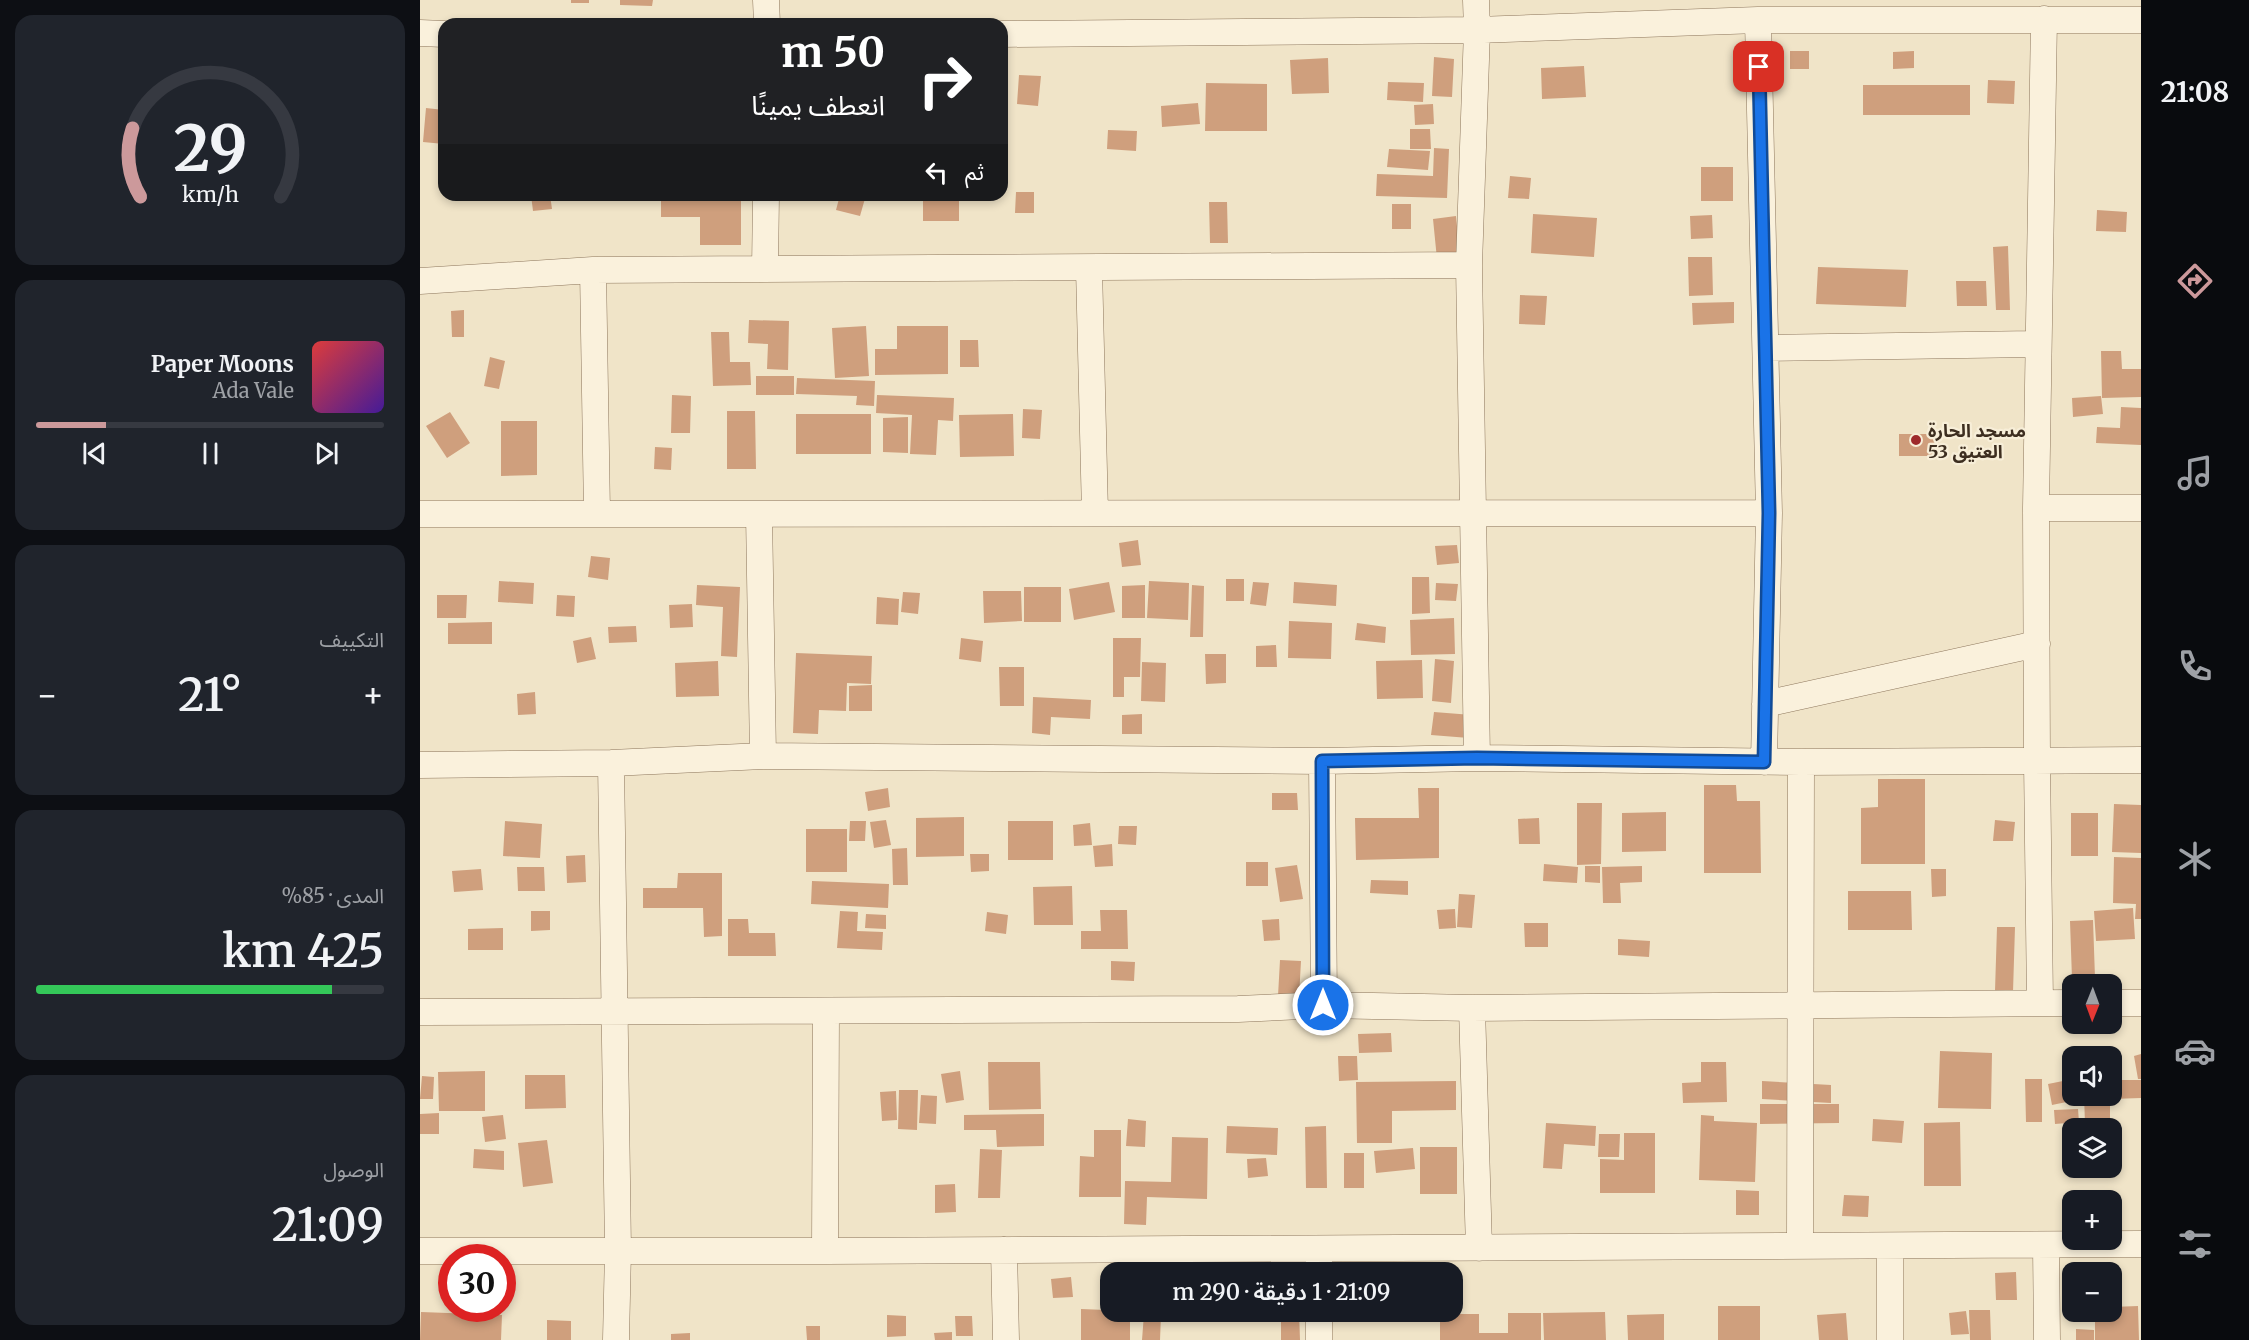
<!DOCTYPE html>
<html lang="ar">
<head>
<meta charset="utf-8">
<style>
	body { margin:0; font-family:Merriweather,"Noto Sans Arabic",serif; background:#20242c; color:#f1f3f6; direction:rtl; height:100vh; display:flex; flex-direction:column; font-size:22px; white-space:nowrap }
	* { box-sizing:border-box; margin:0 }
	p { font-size:20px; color:#9ea1a6 }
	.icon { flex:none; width:33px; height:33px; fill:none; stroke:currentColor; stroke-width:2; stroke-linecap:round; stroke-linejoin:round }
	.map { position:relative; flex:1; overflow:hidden; direction:ltr }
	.sheet { display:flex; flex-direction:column; gap:15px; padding:15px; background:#0d0f14; width:420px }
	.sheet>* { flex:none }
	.banner { position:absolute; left:18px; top:18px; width:570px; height:183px; border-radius:18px; box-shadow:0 3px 9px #0003; direction:rtl; background:#202124; color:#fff; overflow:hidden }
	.needle { width:39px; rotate:181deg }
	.buttons { position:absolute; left:1642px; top:974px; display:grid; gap:12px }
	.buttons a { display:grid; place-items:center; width:60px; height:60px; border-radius:12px; background:#171b24; box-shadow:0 3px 9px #0003; font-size:30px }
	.speed { position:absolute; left:18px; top:1244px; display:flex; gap:12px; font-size:30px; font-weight:700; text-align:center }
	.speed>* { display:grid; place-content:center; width:78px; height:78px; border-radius:50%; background:#171b24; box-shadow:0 3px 9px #0003; line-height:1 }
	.speed .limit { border:9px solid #d22; background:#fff; color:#111 }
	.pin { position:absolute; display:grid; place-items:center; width:51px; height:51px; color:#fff; margin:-26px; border-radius:12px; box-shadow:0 3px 9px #0006 }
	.me { position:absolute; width:66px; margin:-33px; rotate:0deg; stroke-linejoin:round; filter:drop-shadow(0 0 4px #0008) }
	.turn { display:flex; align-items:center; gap:21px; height:126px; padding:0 24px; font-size:27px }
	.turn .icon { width:78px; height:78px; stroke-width:2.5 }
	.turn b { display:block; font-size:42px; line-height:51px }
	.then { display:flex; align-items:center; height:57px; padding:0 24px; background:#0003; gap:12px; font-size:22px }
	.big { font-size:45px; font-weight:600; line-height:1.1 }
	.sheet .tile { flex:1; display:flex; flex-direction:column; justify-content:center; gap:9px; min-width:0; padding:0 21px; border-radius:18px; background:#20242c }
	.sheet .dial { align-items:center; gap:0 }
	.dial svg { height:156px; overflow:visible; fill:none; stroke:#363941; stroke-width:7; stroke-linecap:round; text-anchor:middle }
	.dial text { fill:#f1f3f6; stroke:none }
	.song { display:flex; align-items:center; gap:18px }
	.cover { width:72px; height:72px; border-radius:9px; background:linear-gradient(135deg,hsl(0 70% 55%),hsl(260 70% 35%)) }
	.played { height:6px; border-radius:3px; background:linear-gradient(90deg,#cc999b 20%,#363941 20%) }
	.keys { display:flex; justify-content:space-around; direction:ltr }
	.heat { display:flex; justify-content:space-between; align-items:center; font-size:33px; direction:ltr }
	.charge { height:9px; border-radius:4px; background:linear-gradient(90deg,#34c759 85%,#363941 0) }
	.trip { position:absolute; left:680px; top:1262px; width:363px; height:60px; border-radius:18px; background:#171b24; box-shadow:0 3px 9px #0003; font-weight:600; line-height:60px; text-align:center; direction:rtl }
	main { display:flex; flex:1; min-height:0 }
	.dock { display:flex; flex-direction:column; width:108px; justify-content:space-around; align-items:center; background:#090b0e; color:#9ea1a6 }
	.dock .icon { width:42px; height:42px }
	.dock .selected { color:#cc999b }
	.dock b { font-size:27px; color:#f1f3f6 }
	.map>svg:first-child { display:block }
	.building { fill:#cf9f7d }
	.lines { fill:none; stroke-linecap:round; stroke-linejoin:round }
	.street-casing { stroke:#8d765c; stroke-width:27 }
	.street { stroke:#faf1dc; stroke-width:26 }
	.route-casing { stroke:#114b97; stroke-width:15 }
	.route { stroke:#1a73e8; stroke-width:10 }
	.poi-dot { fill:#9e2a2b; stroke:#f7eed8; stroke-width:2 }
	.labels { text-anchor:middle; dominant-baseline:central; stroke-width:4.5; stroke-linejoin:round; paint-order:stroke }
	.poi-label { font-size:18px; font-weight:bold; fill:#3d2e20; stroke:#f7eed8; text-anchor:start }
</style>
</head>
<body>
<main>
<nav class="dock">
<b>21:08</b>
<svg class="icon selected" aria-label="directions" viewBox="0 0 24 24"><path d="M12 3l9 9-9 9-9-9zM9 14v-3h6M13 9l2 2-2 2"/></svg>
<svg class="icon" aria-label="music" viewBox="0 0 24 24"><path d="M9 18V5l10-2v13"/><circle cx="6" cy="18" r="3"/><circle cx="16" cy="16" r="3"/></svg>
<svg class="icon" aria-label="phone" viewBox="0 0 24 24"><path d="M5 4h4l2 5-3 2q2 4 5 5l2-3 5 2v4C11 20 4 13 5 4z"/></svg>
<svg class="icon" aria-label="climate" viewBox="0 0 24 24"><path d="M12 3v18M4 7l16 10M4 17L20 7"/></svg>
<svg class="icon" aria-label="car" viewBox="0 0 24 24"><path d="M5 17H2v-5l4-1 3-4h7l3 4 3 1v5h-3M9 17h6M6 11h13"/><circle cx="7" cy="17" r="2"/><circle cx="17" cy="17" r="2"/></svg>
<svg class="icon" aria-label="filters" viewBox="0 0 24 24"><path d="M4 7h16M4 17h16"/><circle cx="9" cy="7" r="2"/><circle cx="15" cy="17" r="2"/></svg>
</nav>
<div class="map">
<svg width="1721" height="1340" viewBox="0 0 1721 1340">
	<rect width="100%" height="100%" fill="#f0e4c8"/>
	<path class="building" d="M151,0H169V3H151Z
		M200,0H233L232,6L200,5Z
		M1370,51H1389V69H1370Z
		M1494,51V68L1473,69V52Z
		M1014,57L1034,59L1032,97L1012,96Z
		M908,58L909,93L872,94L870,60Z
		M1164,66L1166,97L1122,99L1121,68Z
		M599,75L621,76L618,106L597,104Z
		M1568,80L1595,81L1594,104L1567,103Z
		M968,82L1004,83L1003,102L967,100Z
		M786,83L847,84V131H785Z
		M1443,85H1550V115H1443Z
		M778,103L780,124L742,127L741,106Z
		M1013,104L1014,124L995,125L994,105Z
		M6,108L24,110V144L3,142Z
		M990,129H1010L1011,149H990Z
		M688,130L717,131L716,151L687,149Z
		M1014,148L1029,149L1027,198L956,196L957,174L1013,176Z
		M969,149L1010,151L1008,170L967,167Z
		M1281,167H1313V201H1281Z
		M1090,176L1111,178L1109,199L1088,198Z
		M596,192H614V213H595Z
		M111,195H130L132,209L113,211Z
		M241,195H321V245H280V217H241Z
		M420,195H446L440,216L416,210Z
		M503,195H539V221H503Z
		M789,202H807L808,243H790Z
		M972,204H991V229H972Z
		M1677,210L1707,212L1706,232L1676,231Z
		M1113,214L1177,218L1174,257L1111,253Z
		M1292,215L1293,238L1271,239L1270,216Z
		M1036,216L1040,257L1017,259L1013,219Z
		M1588,246L1590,310H1576L1573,247Z
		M1268,257H1292L1293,295L1269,296Z
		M1398,267L1488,270L1486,307L1396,304Z
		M1536,281H1566L1567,306H1537Z
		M1100,295L1127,296L1125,325L1099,324Z
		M1314,302V323L1273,325L1272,303Z
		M44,310V337H32L31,311Z
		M329,320L369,321L368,370L347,369L348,344L328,343Z
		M446,326L449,376L415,378L412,328Z
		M477,326H528V374L455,375V349H477Z
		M291,332H309L310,362H330L331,385L293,386Z
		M540,340H558L559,367H540Z
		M1681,351H1701L1702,369H1721V397L1682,398Z
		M70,357L85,361L79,389L64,386Z
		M336,376H374V395H336Z
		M377,378L455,381L454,406L436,405L437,396L376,394Z
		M252,395L271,396L270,433H251Z
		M457,395L534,398L533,421L518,420L516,455L490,454L492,415L456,413Z
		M1681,396L1683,414L1653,417L1652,398Z
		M1701,407L1721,408V445L1676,443L1677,427L1700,428Z
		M603,409L622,410L620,439L602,438Z
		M307,411H335L336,469H307Z
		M30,412L50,443L27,458L6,426Z
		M376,414H451V454H376Z
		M593,414L594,456L540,457L539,415Z
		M488,417V453L463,452V418Z
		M81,421H117V475L81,476Z
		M1479,434H1518L1519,456H1479Z
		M235,447L252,448L251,470L234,469Z
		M718,540L721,565L702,567L699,543Z
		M1037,545L1039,563L1017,565L1015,546Z
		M171,556L190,558L188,580L168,577Z
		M992,577H1009L1010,613L992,614Z
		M806,579H824V601H806Z
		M79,581L114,583L113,604L78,602Z
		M729,581L769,583L768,620L727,618Z
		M689,582L695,612L654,620L649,589Z
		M833,582L849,583L846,606L830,604Z
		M874,582L917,585L916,606L873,603Z
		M1016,583L1038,584L1036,601L1015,600Z
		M277,585L320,587L317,657L301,656L303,607L276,605Z
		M725,585V618H702V586Z
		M772,585L784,586L783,637H770Z
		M604,587H641V622H604Z
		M563,591H601L602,621L564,623Z
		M483,592L500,593L498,614L481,612Z
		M17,595H47L46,618H17Z
		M137,595L155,596L154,617L136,616Z
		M457,597L479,599L478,625L456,624Z
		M272,604L273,627L250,628L249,605Z
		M1034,618L1035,654L991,655L990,620Z
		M869,621L912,623L911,659L868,658Z
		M72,622V644H28V623Z
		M937,623L966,627L965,643L935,640Z
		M216,626L217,642L189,643L188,627Z
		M171,637L176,659L157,663L153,641Z
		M541,638L563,641L561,662L539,659Z
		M693,638H721L720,677H704V697H693Z
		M856,645L857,667H836V646Z
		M376,653L452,656L451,684L427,683L426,711L399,710L398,734L373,733Z
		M785,654H806V683L786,684Z
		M1015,659L1034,661L1031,703L1012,701Z
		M1002,660L1003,698L957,699L956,661Z
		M298,661L299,696L256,697L255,663Z
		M722,662L746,663L745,702L721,701Z
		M579,667H604V706H580Z
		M452,685V711H429V686Z
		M115,692L116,714L98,715L97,694Z
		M613,697L671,700L670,719L631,717L630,735L612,733Z
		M1014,712L1052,715L1049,738L1011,735Z
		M722,714V734H702V715Z
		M1458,779H1505V864H1441V808L1458,807Z
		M1284,785H1316L1317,801H1340L1341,873H1284Z
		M468,788L470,807L448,811L445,792Z
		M998,788H1019V858L936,860L935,818H999Z
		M852,793H877L878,810H852Z
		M1157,803H1182L1181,864L1157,865Z
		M1694,804L1721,805V853L1692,852Z
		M1246,812V851L1202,852V813Z
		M1651,813H1678V856H1651Z
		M544,817V856L496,857V818Z
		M1119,818L1120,844H1099L1098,819Z
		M466,820L471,845L454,848L450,822Z
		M1575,820L1595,822L1593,841H1573Z
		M85,821L122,824L120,858L83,856Z
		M430,821H446L445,841H429Z
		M588,821H633V860H588Z
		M670,823L672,845L654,846L653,825Z
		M699,826H717L716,845L698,844Z
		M386,829H427V872H386Z
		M692,844L693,866L675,867L673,846Z
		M487,848L488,885H473L472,849Z
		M550,854H569V871L551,872Z
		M165,855L166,882L147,883L146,856Z
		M1694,857L1721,858V919H1715L1716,904L1693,903Z
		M826,862H848V886H826Z
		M1124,864L1158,867L1157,883L1123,881Z
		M877,865L883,899L860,902L855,868Z
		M1165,866H1180V883L1165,882Z
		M1222,866V882L1200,883L1201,903H1183L1182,867Z
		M97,867H124L125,891H98Z
		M61,869L63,890L34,892L32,871Z
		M1511,869H1526V896L1512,897Z
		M258,873H302V936L284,937L283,908H223V888H257Z
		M951,880L988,881V895L950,893Z
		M392,881L469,884L468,908L391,904Z
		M652,886L653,925H614L613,887Z
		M1428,891H1491L1492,930H1428Z
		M1039,894L1055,895L1052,928L1037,927Z
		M1713,908L1715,939L1676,941L1674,911Z
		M1035,909L1036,928L1019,929L1017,910Z
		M680,910H707L708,949H661V931H681Z
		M111,911H130V930L111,931Z
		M420,911L438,912L437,931L463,932L462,950L417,948Z
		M567,912L588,915L586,934L565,931Z
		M446,914L466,915V929L445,928Z
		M308,919H328L329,933H355L356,956H308Z
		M859,919L860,940L844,941L842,920Z
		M1673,920L1675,978L1652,979L1650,921Z
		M1104,923H1128V947H1105Z
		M1577,927H1595L1593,992L1575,991Z
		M83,928V950H48V929Z
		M1198,939L1230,941L1229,957L1198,955Z
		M860,960L881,961L879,997L858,996Z
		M691,961L715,962L714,981L691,980Z
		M971,1033L972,1052L939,1053L938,1034Z
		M1520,1051L1572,1053L1571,1109L1518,1108Z
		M1721,1054V1079H1718L1714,1056Z
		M918,1056H937L938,1080L919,1081Z
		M568,1062H620L621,1109L569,1110Z
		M1281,1062H1306L1307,1102L1263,1103L1262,1083L1281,1082Z
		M65,1071V1111H19L18,1072Z
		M540,1071L544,1100L526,1103L521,1074Z
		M105,1075H145L146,1108L105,1109Z
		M2,1076L14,1077L13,1099H0Z
		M1605,1079H1622V1122H1606Z
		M1653,1079V1095H1656V1100L1632,1105L1628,1084Z
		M1692,1080H1721V1098L1692,1099Z
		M1036,1081V1110L972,1111V1143H937L936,1082Z
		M1342,1081L1411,1085V1103L1342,1099Z
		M479,1090H498L497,1130L478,1129Z
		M476,1091L477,1120L462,1121L460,1092Z
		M501,1095L517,1096L516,1124L499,1123Z
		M1664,1095H1690V1124H1665Z
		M1340,1104H1419V1123L1340,1124Z
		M1658,1109L1659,1122L1635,1124L1634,1110Z
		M19,1113V1134H0V1114Z
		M624,1114V1146L577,1147L576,1130H544V1115Z
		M83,1115L86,1139L65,1142L62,1117Z
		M1281,1115L1294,1116V1121L1337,1123L1335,1182L1279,1180Z
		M708,1119L726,1121L725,1147L706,1146Z
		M1453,1119L1484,1121L1482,1143L1452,1141Z
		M1540,1122L1541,1186H1504V1123Z
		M1126,1123L1176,1126L1175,1146L1144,1144L1142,1169L1123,1168Z
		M807,1126L858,1128L857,1155L806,1153Z
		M906,1126L907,1188H886L885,1127Z
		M674,1130H701V1197H659L660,1156L674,1157Z
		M1204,1133H1235V1193H1180V1159L1204,1160Z
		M1179,1134H1200L1199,1157H1178Z
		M752,1137L788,1138L787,1199L727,1197L726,1225L704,1224L705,1181L751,1182Z
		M127,1140L133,1183L103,1187L98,1143Z
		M1000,1147H1037V1194H1000Z
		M993,1148L995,1169L956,1173L954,1151Z
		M54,1149L84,1151V1170L53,1168Z
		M560,1149L582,1150L580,1198H558Z
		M924,1153H944V1188H924Z
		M846,1158L848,1176L828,1178L827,1159Z
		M535,1184L536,1212L515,1213V1185Z
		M1316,1190L1339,1191V1215H1316Z
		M1424,1195L1449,1196L1448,1217L1422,1216Z
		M1596,1272L1597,1300H1576L1575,1273Z
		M651,1277L653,1297L633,1298L631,1279Z
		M1298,1306H1340V1340H1298Z
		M1718,1306L1719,1340H1675V1311H1692V1307Z
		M661,1309L710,1311V1340H661Z
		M1549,1310H1570L1571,1340H1550Z
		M861,1311H879L880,1340H861Z
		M1546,1311L1549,1334L1531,1335L1529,1313Z
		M1,1312L82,1315L81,1340H0Z
		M1185,1312L1186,1340H1124L1123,1313Z
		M1088,1313H1121V1340H1020V1314H1059V1333H1088Z
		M1426,1313L1428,1340H1399L1397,1315Z
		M724,1314L741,1315L740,1340H722Z
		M1244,1314V1340H1208L1207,1315Z
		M467,1315L486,1316V1336L467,1337Z
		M535,1316H552L553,1336H536Z
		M127,1320L151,1321V1340H127Z
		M386,1326H400V1340H387Z
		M1656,1329L1674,1330V1340H1656Z
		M532,1332V1340H515L514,1333Z
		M270,1333V1340H251V1334Z"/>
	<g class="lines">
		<defs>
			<path id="street" d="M346,0L347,24
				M1056,0L1057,30L1049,265L1057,758
				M1624,19L1616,508H1721
				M1338,20L1349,513L1344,762
				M0,33L24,34
				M582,34L1057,30L1338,20H1721
				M669,268L675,513
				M345,269L346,195
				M173,270L177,513
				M0,281L173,270L1049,265
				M1346,348L1618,344
				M1616,508L1617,761L1620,1003
				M0,514L1349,513
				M339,514L343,756
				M1345,704L1617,644
				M902,761L904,1005
				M191,763L198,1250L196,1340
				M0,765L191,763L343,756L902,761L1057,758L1381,762L1721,760
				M1692,1003H1721
				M1052,1008L1059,1248
				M0,1012L818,1009L904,1005L1052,1008L1653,1003
				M1380,1246L1381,762
				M1626,1246L1627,1340
				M584,1250L586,1340
				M0,1251H405L1721,1244
				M405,1251L406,1011
				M899,1272V1249
				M899,1340V1311
				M1470,1340V1246"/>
		</defs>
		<use href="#street" class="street-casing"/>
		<use href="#street" class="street"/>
	</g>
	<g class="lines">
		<defs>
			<path id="route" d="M903,1005L902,761L1057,758L1344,762L1349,513L1339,67"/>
		</defs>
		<use href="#route" class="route-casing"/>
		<use href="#route" class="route"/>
	</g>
	<circle class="poi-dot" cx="1496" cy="440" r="6"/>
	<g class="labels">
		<g class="poi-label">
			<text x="1508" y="430">مسجد الحارة<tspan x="1508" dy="21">53 العتيق</tspan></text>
		</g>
	</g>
</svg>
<div class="buttons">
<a><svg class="needle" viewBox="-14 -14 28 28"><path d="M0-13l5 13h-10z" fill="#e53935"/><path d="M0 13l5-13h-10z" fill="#9ea1a6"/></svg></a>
<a><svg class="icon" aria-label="sound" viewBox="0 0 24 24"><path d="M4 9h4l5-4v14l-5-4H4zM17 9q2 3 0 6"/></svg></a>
<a><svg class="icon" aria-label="layers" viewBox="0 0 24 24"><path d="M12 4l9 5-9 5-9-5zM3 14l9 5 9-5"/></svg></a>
<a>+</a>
<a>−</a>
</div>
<div class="speed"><div class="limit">30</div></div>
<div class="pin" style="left:1339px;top:67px;background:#d93025"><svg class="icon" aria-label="arrive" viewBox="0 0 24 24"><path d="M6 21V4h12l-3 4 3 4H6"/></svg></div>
<svg class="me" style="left:903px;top:1005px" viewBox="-20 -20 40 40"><circle r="17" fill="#1a73e8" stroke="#fff" stroke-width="3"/><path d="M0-11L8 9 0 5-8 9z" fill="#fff"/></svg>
<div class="trip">21:09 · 1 دقيقة · 290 m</div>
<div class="banner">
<div class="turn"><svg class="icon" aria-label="right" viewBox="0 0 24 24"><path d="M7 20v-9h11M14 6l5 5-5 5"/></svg><div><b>50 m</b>انعطف يمينًا</div></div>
<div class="then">ثم<svg class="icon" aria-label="left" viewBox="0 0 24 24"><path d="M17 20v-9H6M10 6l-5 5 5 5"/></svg></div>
</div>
</div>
<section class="sheet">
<div class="tile dial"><svg viewBox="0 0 100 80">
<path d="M14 69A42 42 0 1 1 86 69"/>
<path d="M14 69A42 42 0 0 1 10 34" stroke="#cc999b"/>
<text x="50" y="56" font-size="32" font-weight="700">29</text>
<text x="50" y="72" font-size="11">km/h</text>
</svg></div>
<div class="tile">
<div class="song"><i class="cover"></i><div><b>Paper Moons</b><p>Ada Vale</p></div></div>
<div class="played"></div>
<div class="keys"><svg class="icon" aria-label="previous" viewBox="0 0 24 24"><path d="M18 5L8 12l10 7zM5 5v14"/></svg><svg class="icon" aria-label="pause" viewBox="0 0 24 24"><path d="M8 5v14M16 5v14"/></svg><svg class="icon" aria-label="next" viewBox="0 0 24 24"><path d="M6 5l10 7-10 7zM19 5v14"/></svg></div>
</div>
<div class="tile"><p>التكييف</p>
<div class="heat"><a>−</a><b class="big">21°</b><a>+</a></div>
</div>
<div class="tile"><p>المدى · 85%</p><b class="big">425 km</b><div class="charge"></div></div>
<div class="tile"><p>الوصول</p><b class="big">21:09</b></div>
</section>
</main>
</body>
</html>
